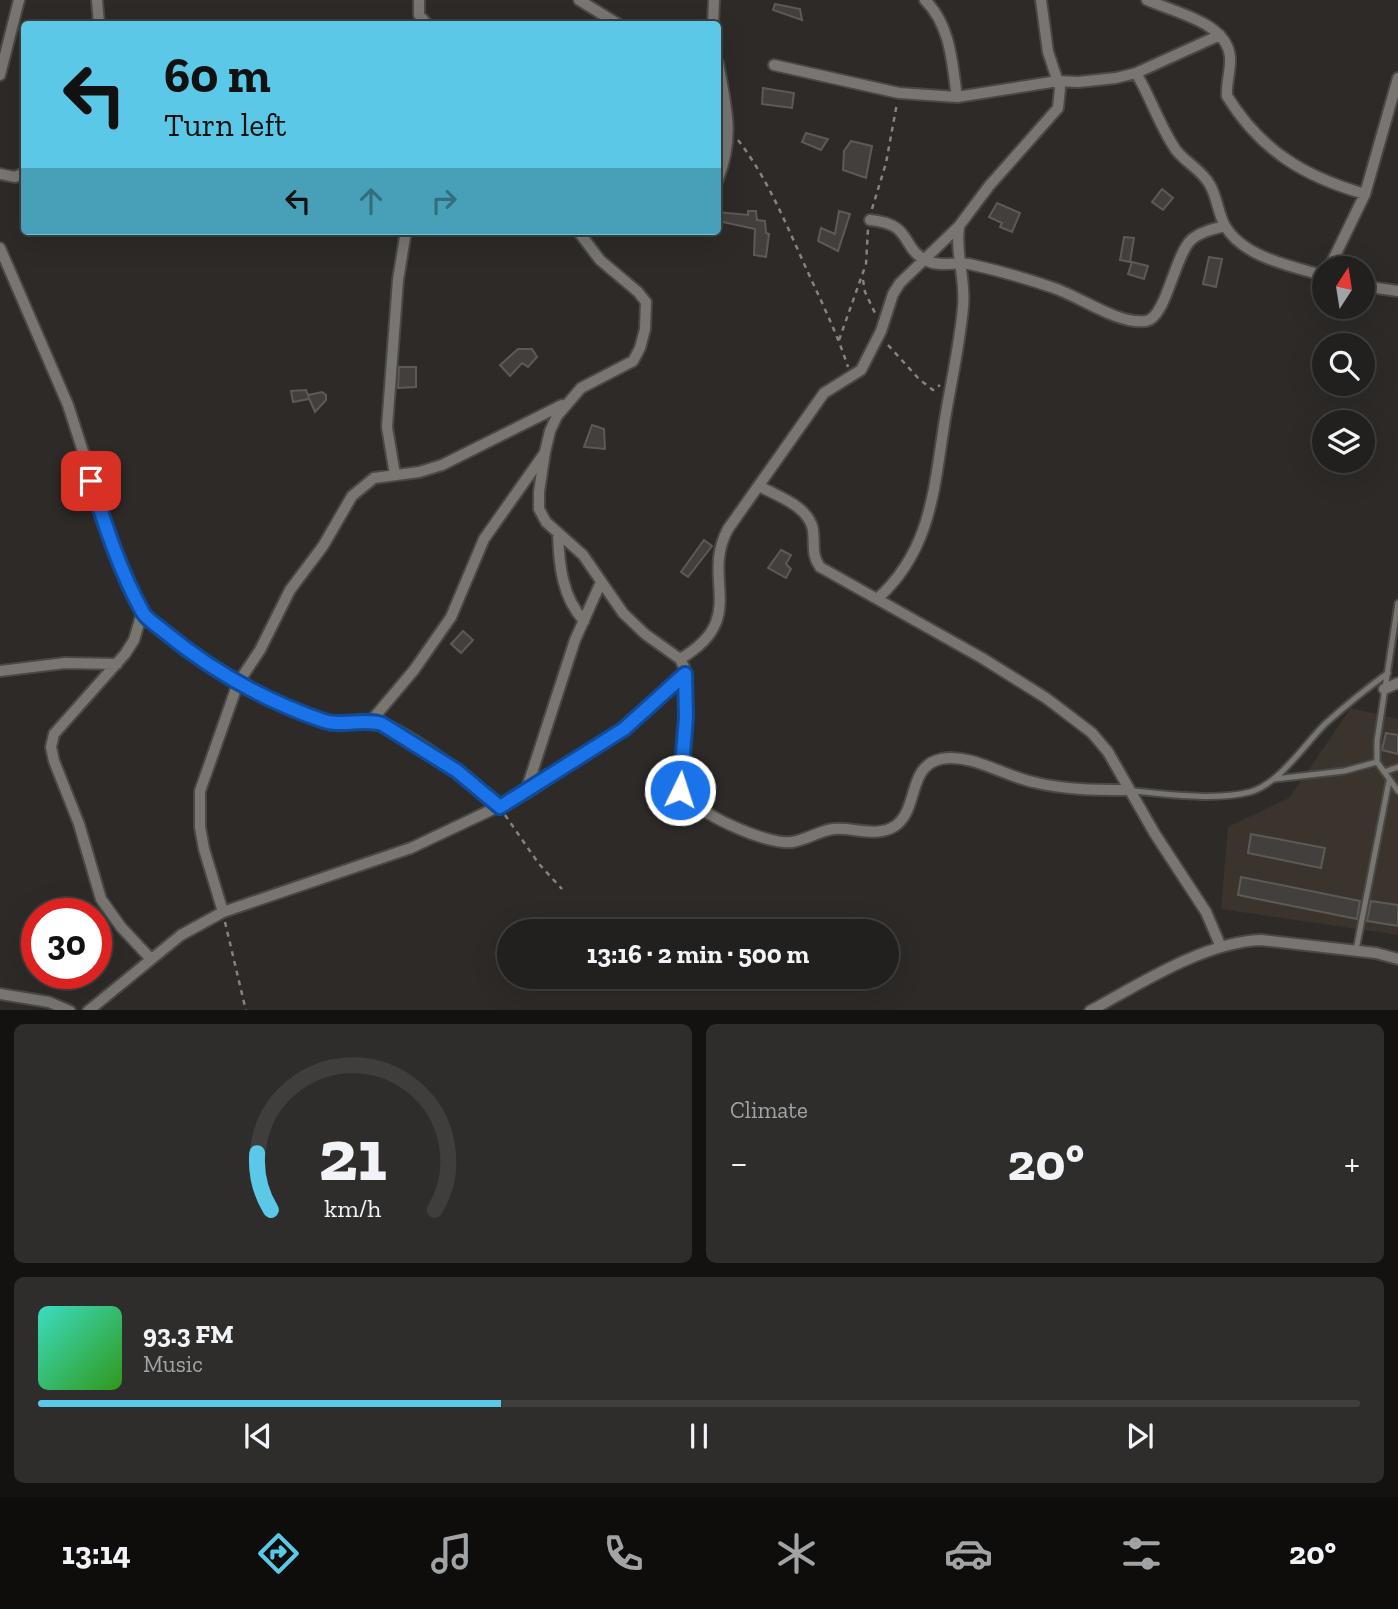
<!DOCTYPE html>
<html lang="en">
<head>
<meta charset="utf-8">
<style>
	body { margin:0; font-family:"Zilla Slab",serif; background:#2e2d2b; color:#f1f3f6; height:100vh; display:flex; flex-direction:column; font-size:26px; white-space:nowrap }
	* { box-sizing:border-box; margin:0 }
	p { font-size:23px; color:#a2a3a4 }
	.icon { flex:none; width:38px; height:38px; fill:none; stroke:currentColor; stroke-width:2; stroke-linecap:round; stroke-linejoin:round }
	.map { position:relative; height:1010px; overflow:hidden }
	.sheet { display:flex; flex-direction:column; gap:14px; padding:14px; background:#131210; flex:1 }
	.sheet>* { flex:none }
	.guide { position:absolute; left:21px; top:21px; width:700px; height:214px; border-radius:7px; box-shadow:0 7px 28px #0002,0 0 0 2px #3f3e3c; background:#5bc8e7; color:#111; overflow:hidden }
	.needle { width:46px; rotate:12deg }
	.tools { position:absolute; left:1312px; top:256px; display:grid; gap:14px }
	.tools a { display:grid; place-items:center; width:63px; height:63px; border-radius:50%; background:#22201e; box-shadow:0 7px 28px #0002,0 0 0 2px #3f3e3c; font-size:35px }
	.speed { position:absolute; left:21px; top:898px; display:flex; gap:14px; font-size:35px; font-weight:700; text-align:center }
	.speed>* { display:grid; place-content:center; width:91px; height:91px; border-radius:50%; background:#22201e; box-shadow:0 7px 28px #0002,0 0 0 2px #3f3e3c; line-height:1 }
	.speed .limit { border:10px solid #d22; background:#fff; color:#111 }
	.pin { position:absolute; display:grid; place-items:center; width:60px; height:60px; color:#fff; margin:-30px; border-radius:14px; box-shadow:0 4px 10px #0006 }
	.me { position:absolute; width:77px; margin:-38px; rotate:4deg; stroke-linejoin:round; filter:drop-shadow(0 0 5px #0008) }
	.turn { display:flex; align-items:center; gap:24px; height:147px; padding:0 28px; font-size:32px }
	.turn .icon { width:91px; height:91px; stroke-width:2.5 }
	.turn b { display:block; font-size:49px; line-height:60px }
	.lanes { display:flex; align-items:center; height:66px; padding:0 28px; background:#0003; justify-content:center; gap:35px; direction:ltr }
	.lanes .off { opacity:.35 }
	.big { font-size:52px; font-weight:800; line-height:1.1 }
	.sheet .widget { flex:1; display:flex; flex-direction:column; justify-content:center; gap:10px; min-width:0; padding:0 24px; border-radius:10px; background:#2e2d2b }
	.sheet .dial { align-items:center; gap:0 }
	.dial svg { height:182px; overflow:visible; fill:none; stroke:#3f3e3c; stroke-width:7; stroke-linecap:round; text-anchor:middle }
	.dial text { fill:#f1f3f6; stroke:none }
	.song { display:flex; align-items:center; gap:21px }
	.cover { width:84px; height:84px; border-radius:10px; background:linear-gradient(135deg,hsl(170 70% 55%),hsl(110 70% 35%)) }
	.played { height:7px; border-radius:4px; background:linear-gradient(90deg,#5bc8e7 35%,#3f3e3c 35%) }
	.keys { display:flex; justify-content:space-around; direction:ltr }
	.heat { display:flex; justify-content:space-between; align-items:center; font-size:38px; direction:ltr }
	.sheet .tiles { flex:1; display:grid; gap:14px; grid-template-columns:1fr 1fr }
	.widget:last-child { grid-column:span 2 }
	.trip { position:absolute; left:497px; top:919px; width:402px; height:70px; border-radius:35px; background:#22201e; box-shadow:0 7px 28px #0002,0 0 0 2px #3f3e3c; font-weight:800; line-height:70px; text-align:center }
	.tabs { display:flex; height:112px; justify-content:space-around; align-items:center; background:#0e0d0c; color:#a2a3a4 }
	.tabs .icon { width:49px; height:49px }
	.tabs .on { color:#5bc8e7 }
	.tabs b { font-size:32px; color:#f1f3f6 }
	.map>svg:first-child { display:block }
	.built { fill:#3a342c }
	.building { fill:#423f3c; stroke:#5d5a56; stroke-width:2 }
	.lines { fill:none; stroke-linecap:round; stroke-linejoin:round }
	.service-casing { stroke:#494845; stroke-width:9 }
	.minor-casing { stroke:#494845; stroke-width:14 }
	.path { stroke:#858280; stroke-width:2.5; stroke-dasharray:5 5; stroke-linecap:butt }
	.service { stroke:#797672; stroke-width:5 }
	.minor { stroke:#797672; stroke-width:10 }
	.route-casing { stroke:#114b97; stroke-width:18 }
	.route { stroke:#1a73e8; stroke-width:12 }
</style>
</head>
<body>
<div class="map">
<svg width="1398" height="1011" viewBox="0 0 1398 1011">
	<rect width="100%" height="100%" fill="#2d2a28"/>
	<path class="built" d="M1351,708L1398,719V935L1221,909L1228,827L1289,798Z"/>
	<path class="building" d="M775,4L800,9L802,20L773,10Z
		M763,88L794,93L792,108L762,104Z
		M806,133L828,139L821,150L802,142Z
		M851,141L872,146L866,178L843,170L844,151Z
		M1162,189L1173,198L1163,210L1152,202Z
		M997,203L1020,213L1012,232L1000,227L1002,223L989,217Z
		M748,211H756L757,220L765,221L766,233L769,234L766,257L754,255L755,229L718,221V212L748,215Z
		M839,211L850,214L838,251L818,241L821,228L835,234Z
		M1124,237L1134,238L1130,262L1120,260Z
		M1209,257L1222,259L1216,287L1203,284Z
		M1132,262L1148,266L1144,279L1128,274Z
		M518,349H532L537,357L528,367L522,363L510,376L500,365Z
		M399,367H416V387L398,388Z
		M306,390L308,395L322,392L326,395V400L315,412L308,396L309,399L293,402L291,391Z
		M592,425L604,429L605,449L584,447Z
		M704,540L712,546L688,577L681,572Z
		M781,550L791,555L786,564L791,569L786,578L768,568Z
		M463,631L473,640L461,653L451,644Z
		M1386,733L1398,735V754L1382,750Z
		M1251,834L1325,848L1321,868L1248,853Z
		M1241,877L1360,901L1357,919L1238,895Z
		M1371,901L1398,905V926L1367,921Z"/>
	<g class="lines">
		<defs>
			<path id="service" d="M1398,603L1377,741V762L1398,791
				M1384,772L1398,767
				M1275,779L1344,771L1377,762
				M1132,791C1170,794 1213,801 1250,792C1279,784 1304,745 1325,724C1345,706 1366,689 1388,673
				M1356,950L1389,781"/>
			<path id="minor" d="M97,0L99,24
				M419,0V15L427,24
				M579,0L618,24
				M925,0C951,26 952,63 957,97
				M1147,0C1173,12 1227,22 1230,57C1231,70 1226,83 1227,96C1261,151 1305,177 1365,194
				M713,24L714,0
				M718,63C726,106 735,137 718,179
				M774,65L899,93L957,97L1058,81L1078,82L1116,78L1136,73L1220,35
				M1136,73C1151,98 1160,127 1176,150C1186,163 1202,170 1210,185C1217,197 1218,213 1225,226C1244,258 1292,266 1325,276
				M0,75L19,0
				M0,174L15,177L24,173
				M870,220C914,224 900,248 927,261C940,267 955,262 969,264C996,270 1025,278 1051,287C1078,295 1117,325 1146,321C1166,318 1174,257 1191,240C1200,232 1213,229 1225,226
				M578,231L600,260L638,292L646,302L645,329L640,348L633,361L581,388L557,416L550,431L545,452L539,492V509L546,522L583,555L623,613L645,634L680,659L684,667L686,717L680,790C691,811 768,846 792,842C806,840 819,831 833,829C853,827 877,838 895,826C919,810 907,766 941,759C971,753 1004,776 1033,782C1065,790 1095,790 1128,790
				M0,248L68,405L114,548L142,613L134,640L125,654L54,734L51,747L54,761L79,824L101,899L121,927L150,958
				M1329,268L1365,194L1398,78
				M1363,286L1398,291
				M395,475L387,427L398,280L406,231
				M759,486C777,496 809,506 813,530C815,545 811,554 820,567L982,658L1046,698L1092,733L1108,752L1155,834L1206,912L1221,947
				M558,533C559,565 562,597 584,621
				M877,599C934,548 934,483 946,413C952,378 960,342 963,307C966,279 955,255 959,227
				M142,613C196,659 256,700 325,721C341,726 357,719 372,721C402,725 479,785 500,807
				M680,659C750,618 700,580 728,529L824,393L861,370L881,331L893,294L900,283L959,226L989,186L1058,108L1060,88L1048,52L1041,0
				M0,671L65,663L117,664
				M1384,689L1398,683
				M371,721L414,670L451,617L484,539L544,454
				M525,794L575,640L601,582
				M223,912L204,849L200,827V791L238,683L260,650L290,590L323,546L352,496L374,478L419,472L442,465L562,405
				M0,994L49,1002L70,1011
				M88,1011L181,935L223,912L411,848L525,794L624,729L685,674
				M1090,1011C1140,984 1204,942 1261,940L1376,953L1398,959"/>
		</defs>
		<use href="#service" class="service-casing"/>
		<use href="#minor" class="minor-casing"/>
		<path class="path" d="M738,140C768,179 786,224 806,268C821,301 837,333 848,367
			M872,209L886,163L897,103
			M863,280L865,292L875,313
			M839,340L866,264L868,229
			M888,345L919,379L933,390L940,385
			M505,815L539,864L562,889
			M225,922L246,1011"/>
		<use href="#service" class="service"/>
		<use href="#minor" class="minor"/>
	</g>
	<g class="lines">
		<defs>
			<path id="route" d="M91,481C105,525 120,571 142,611C145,618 155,624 161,629C209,669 265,701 324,721C343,727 363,718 382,724L457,771L500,807L624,729L685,674L686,717L680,790"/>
		</defs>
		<use href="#route" class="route-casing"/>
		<use href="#route" class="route"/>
	</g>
</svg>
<div class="tools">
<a><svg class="needle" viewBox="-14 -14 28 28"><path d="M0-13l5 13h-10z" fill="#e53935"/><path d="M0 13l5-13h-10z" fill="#a2a3a4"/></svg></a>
<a><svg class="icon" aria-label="search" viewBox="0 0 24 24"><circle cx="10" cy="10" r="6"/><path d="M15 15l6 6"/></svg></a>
<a><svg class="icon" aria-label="layers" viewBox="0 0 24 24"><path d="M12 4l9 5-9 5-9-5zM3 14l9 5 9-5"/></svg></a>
</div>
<div class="speed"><div class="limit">30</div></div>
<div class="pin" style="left:91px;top:481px;background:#d93025"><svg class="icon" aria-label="arrive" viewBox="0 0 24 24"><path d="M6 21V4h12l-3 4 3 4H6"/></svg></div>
<svg class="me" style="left:680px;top:790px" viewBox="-20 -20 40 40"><circle r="17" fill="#1a73e8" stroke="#fff" stroke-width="3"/><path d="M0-11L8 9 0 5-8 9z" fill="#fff"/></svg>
<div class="trip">13:16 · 2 min · 500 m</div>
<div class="guide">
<div class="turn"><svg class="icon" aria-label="left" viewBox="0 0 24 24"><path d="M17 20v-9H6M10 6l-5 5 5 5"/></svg><div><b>60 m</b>Turn left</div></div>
<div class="lanes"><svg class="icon" aria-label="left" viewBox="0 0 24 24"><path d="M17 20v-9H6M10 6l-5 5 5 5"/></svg><svg class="icon off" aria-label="ahead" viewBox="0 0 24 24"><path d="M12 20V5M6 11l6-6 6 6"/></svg><svg class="icon off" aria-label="right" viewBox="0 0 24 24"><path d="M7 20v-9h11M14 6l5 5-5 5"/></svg></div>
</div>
</div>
<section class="sheet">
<div class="tiles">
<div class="widget dial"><svg viewBox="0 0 100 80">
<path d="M14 69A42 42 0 1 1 86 69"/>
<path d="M14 69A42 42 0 0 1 8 44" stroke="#5bc8e7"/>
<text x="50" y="56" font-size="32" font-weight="700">21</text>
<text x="50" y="72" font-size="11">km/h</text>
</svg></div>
<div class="widget"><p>Climate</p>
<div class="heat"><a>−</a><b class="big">20°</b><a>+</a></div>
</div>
<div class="widget">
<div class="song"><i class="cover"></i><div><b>93.3 FM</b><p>Music</p></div></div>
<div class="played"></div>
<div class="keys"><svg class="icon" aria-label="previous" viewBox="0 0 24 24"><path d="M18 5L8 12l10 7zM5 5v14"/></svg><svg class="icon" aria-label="pause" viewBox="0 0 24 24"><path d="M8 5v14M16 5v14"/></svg><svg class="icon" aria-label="next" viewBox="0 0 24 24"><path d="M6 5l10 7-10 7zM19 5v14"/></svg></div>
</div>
</div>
</section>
<nav class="tabs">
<b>13:14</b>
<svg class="icon on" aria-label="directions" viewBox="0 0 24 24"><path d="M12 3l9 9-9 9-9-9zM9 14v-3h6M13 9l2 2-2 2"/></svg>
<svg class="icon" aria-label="music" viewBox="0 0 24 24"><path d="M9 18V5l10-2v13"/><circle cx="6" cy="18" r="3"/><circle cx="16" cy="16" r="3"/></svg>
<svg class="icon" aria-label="phone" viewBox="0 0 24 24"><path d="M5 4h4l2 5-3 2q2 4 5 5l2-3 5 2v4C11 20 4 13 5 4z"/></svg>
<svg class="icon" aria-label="climate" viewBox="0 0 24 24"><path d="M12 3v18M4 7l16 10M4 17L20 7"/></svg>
<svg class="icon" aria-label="car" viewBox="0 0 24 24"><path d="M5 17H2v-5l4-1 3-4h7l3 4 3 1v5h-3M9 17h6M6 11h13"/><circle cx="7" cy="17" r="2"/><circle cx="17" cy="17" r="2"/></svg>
<svg class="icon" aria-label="filters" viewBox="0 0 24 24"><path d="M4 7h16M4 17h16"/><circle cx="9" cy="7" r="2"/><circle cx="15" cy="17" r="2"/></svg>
<b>20°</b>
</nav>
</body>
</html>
